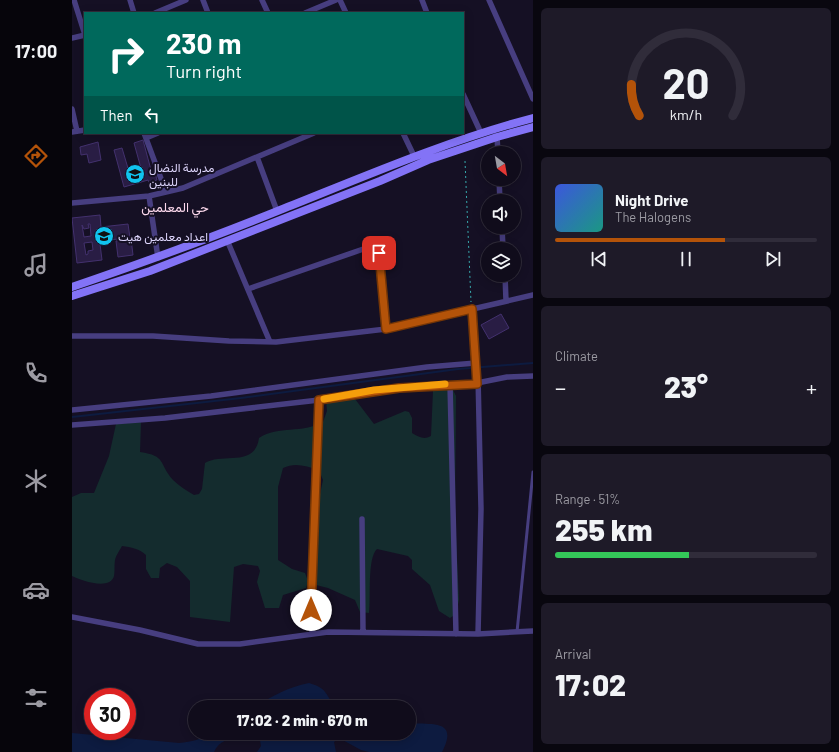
<!DOCTYPE html>
<html lang="en">
<head>
<meta charset="utf-8">
<style>
	body { margin:0; font-family:Barlow,Vazirmatn,sans-serif; background:#1e1a28; color:#f1f3f6; height:100vh; display:flex; flex-direction:column; font-size:15px; white-space:nowrap }
	* { box-sizing:border-box; margin:0 }
	p { font-size:13px; color:#9c9ba3 }
	.icon { flex:none; width:22px; height:22px; fill:none; stroke:currentColor; stroke-width:2; stroke-linecap:round; stroke-linejoin:round }
	.map { position:relative; flex:1; overflow:hidden }
	.sheet { display:flex; flex-direction:column; gap:8px; padding:8px; background:#09070f; width:306px }
	.sheet>* { flex:none }
	.top-card { position:absolute; left:12px; top:12px; width:380px; height:122px; border-radius:0px; box-shadow:0 2px 10px #0003,0 0 0 1px #302c3a; background:#00695c; color:#fff; overflow:hidden }
	.needle { width:26px; rotate:149deg }
	.fabs { position:absolute; left:409px; top:146px; display:grid; gap:8px }
	.fabs a { display:grid; place-items:center; width:40px; height:40px; border-radius:50%; background:#100c1b; box-shadow:0 2px 10px #0003,0 0 0 1px #302c3a; font-size:20px }
	.speed { position:absolute; left:12px; top:688px; display:flex; gap:8px; font-size:20px; font-weight:700; text-align:center }
	.speed>* { display:grid; place-content:center; width:52px; height:52px; border-radius:50%; background:#100c1b; box-shadow:0 2px 10px #0003,0 0 0 1px #302c3a; line-height:1 }
	.speed .limit { border:6px solid #d22; background:#fff; color:#111 }
	.pin { position:absolute; display:grid; place-items:center; width:34px; height:34px; color:#fff; margin:-17px; border-radius:8px; box-shadow:0 2px 6px #0006 }
	.me { position:absolute; width:44px; margin:-22px; rotate:0deg; stroke-linejoin:round; filter:drop-shadow(0 0 3px #0008) }
	.turn { display:flex; align-items:center; gap:14px; height:84px; padding:0 16px; font-size:18px }
	.turn .icon { width:52px; height:52px; stroke-width:2.5 }
	.turn b { display:block; font-size:28px; line-height:34px }
	.then { display:flex; align-items:center; height:38px; padding:0 16px; background:#0003; gap:8px; font-size:15px }
	.big { font-size:30px; font-weight:800; line-height:1.1 }
	.sheet .tile { flex:1; display:flex; flex-direction:column; justify-content:center; gap:6px; min-width:0; padding:0 14px; border-radius:6px; background:#1e1a28 }
	.sheet .dial { align-items:center; gap:0 }
	.dial svg { height:104px; overflow:visible; fill:none; stroke:#302c3a; stroke-width:7; stroke-linecap:round; text-anchor:middle }
	.dial text { fill:#f1f3f6; stroke:none }
	.song { display:flex; align-items:center; gap:12px }
	.cover { width:48px; height:48px; border-radius:6px; background:linear-gradient(135deg,hsl(230 70% 55%),hsl(170 70% 35%)) }
	.played { height:4px; border-radius:2px; background:linear-gradient(90deg,#b45309 65%,#302c3a 65%) }
	.keys { display:flex; justify-content:space-around; direction:ltr }
	.heat { display:flex; justify-content:space-between; align-items:center; font-size:22px; direction:ltr }
	.charge { height:6px; border-radius:3px; background:linear-gradient(90deg,#34c759 51%,#302c3a 0) }
	.trip { position:absolute; left:116px; top:700px; width:228px; height:40px; border-radius:20px; background:#100c1b; box-shadow:0 2px 10px #0003,0 0 0 1px #302c3a; font-weight:800; line-height:40px; text-align:center }
	main { display:flex; flex:1; min-height:0 }
	.dock { display:flex; flex-direction:column; width:72px; justify-content:space-around; align-items:center; background:#06050b; color:#9c9ba3 }
	.dock .icon { width:28px; height:28px }
	.dock .on { color:#b45309 }
	.dock b { font-size:18px; color:#f1f3f6 }
	.map>svg:first-child { display:block }
	.green { fill:#142c2e }
	.water { fill:#0d1b40 }
	.lines { fill:none; stroke-linecap:round; stroke-linejoin:round }
	.stream { stroke:#0d1b40; stroke-width:2 }
	.building { fill:#291d44; stroke:#43316e; fill-rule:evenodd }
	.path { stroke:#37abaf; stroke-width:1; stroke-dasharray:2 3; stroke-linecap:butt }
	.lane { stroke:#473e80; stroke-width:3 }
	.street { stroke:#473e80; stroke-width:5.5 }
	.secondary { stroke:#8373f6; stroke-width:8 }
	.route-casing { stroke:#753606; stroke-width:10 }
	.route { stroke:#b45309; stroke-width:7 }
	.slow { stroke:#f59e0b; stroke-width:7 }
	.labels { text-anchor:middle; dominant-baseline:central; stroke-width:4; stroke-linejoin:round; paint-order:stroke }
	.poi-label { font-size:12px; fill:#ded6fc; stroke:#151024; text-anchor:start }
	.neighbourhood-label { font-size:13px; fill:#fcd8ec; stroke:#151024 }
</style>
</head>
<body>
<main>
<nav class="dock">
<b>17:00</b>
<svg class="icon on" aria-label="directions" viewBox="0 0 24 24"><path d="M12 3l9 9-9 9-9-9zM9 14v-3h6M13 9l2 2-2 2"/></svg>
<svg class="icon" aria-label="music" viewBox="0 0 24 24"><path d="M9 18V5l10-2v13"/><circle cx="6" cy="18" r="3"/><circle cx="16" cy="16" r="3"/></svg>
<svg class="icon" aria-label="phone" viewBox="0 0 24 24"><path d="M5 4h4l2 5-3 2q2 4 5 5l2-3 5 2v4C11 20 4 13 5 4z"/></svg>
<svg class="icon" aria-label="climate" viewBox="0 0 24 24"><path d="M12 3v18M4 7l16 10M4 17L20 7"/></svg>
<svg class="icon" aria-label="car" viewBox="0 0 24 24"><path d="M5 17H2v-5l4-1 3-4h7l3 4 3 1v5h-3M9 17h6M6 11h13"/><circle cx="7" cy="17" r="2"/><circle cx="17" cy="17" r="2"/></svg>
<svg class="icon" aria-label="filters" viewBox="0 0 24 24"><path d="M4 7h16M4 17h16"/><circle cx="9" cy="7" r="2"/><circle cx="15" cy="17" r="2"/></svg>
</nav>
<div class="map">
<svg width="461" height="752" viewBox="0 0 461 752">
	<rect width="100%" height="100%" fill="#151024"/>
	<path class="green" d="M377,386L381,390L384,396L383,513L387,600L384,614L378,618L367,611L358,585L340,569V560L336,556L305,549C295,558 299,598 297,613L288,612L283,600L256,588L244,585L248,494L251,480L247,470C234,466 223,462 211,468L206,487V560L220,569L233,573L236,581L234,588L211,595L207,608H193L185,582L188,571L186,566L171,564L162,567L158,622L118,617V581L105,567L95,563L88,568L87,578H79L74,569V555C68,549 59,547 50,546C48,550 44,555 43,560C42,565 43,571 42,576C38,591 8,580 0,576V497L9,493H22L37,456L44,424L69,422L68,452C95,456 86,463 101,480C107,486 115,491 122,495L127,494L130,489L133,463C150,452 183,468 187,438C207,425 230,434 251,422L255,411L254,400L277,397L283,399L302,424L333,411L337,412L340,418V433C347,437 352,440 359,436L361,391L365,388Z"/>
	<path class="water" d="M237,683C258,689 252,696 265,707H183C200,696 216,687 237,683Z
		M337,723C360,725 387,719 370,752H297L289,750L267,738L262,742L264,752H185L189,746L188,740C174,736 149,735 142,752H0V733L107,743C120,742 129,739 140,733H337Z"/>
	<g class="lines">
		<path class="stream" d="M0,417L169,398L386,369L461,363"/>
	</g>
	<path class="building" d="M71,140L79,170L82,169L85,180L77,183L76,180L52,187L42,150L50,148L58,175L70,172L62,143Z
		M26,142L29,160L17,163L15,154L9,155L8,147Z
		M28,215L29,227L56,224L58,238L35,240V243L28,244L30,260L5,263L0,218ZM16,224H18L19,236L12,237L10,225L12,229L17,228ZM20,242L21,250L16,251V254L14,255L12,243Z
		M59,239L61,255L46,257L44,241Z
		M429,314L437,328L417,339L409,325Z"/>
	<g class="lines">
		<path class="path" d="M393,161L399,302"/>
		<path class="lane" d="M445,632L461,472"/>
		<path class="street" d="M2,0L13,35
			M58,0L62,13
			M131,0L136,13
			M190,0L196,13
			M268,0L274,13
			M350,0L355,13
			M417,0L461,99
			M83,13L114,0
			M233,13L264,0
			M0,38L13,35
			M391,94L409,133
			M0,109L5,131
			M0,132L13,130
			M72,133L94,192
			M331,133L342,156
			M425,137L426,153
			M74,138L86,133
			M185,157L205,211
			M427,179L428,201
			M77,196L86,258
			M0,203L77,196L111,188L242,133
			M430,227L431,249
			M155,240L198,342
			M433,275L434,301
			M176,289L300,246L307,253L314,329
			M400,309L406,376L409,509L406,634
			M0,336H81L157,341L204,342L314,329L461,295
			M378,384L384,634
			M0,410L139,396L355,367L404,363
			M0,425L93,418L247,400L327,388L405,383L435,377L461,376
			M290,519L291,632
			M0,617L68,630L126,644H168L256,632L406,634L461,631
			M240,634L239,598L247,400"/>
		<path class="secondary" d="M0,287C70,263 139,238 208,210C291,177 374,141 461,118
			M0,296L78,271L308,181L356,160L425,137L461,127"/>
	</g>
	<g class="lines">
		<defs>
			<path id="route" d="M239,610L247,400L327,388L405,384L400,309L314,329L307,253"/>
		</defs>
		<use href="#route" class="route-casing"/>
		<use href="#route" class="route"/>
		<path class="slow" d="M252,399L302,390L373,384"/>
	</g>
	<defs>
		<symbol id="school-disc" viewBox="-11 -11 22 22"><circle r="9.5" fill="#10c4ef" stroke="#151024"/><path d="M0-5L7-2L0 1L-7-2ZM-4 1L0 2.5L4 1V4Q0 6-4 4Z" fill="#111"/></symbol>
	</defs>
	<g fill-rule="evenodd">
		<use href="#school-disc" x="52" y="163" width="22" height="22"/>
		<use href="#school-disc" x="21" y="225" width="22" height="22"/>
	</g>
	<g class="labels">
		<g class="poi-label">
			<text x="77" y="167">مدرسة النضال<tspan x="77" dy="14">للبنين</tspan></text>
			<text x="46" y="236">اعداد معلمين هيت</text>
		</g>
		<g class="neighbourhood-label">
			<text x="103" y="207">حي المعلمين</text>
		</g>
	</g>
</svg>
<div class="fabs">
<a><svg class="needle" viewBox="-14 -14 28 28"><path d="M0-13l5 13h-10z" fill="#e53935"/><path d="M0 13l5-13h-10z" fill="#9c9ba3"/></svg></a>
<a><svg class="icon" aria-label="sound" viewBox="0 0 24 24"><path d="M4 9h4l5-4v14l-5-4H4zM17 9q2 3 0 6"/></svg></a>
<a><svg class="icon" aria-label="layers" viewBox="0 0 24 24"><path d="M12 4l9 5-9 5-9-5zM3 14l9 5 9-5"/></svg></a>
</div>
<div class="speed"><div class="limit">30</div></div>
<div class="pin" style="left:307px;top:253px;background:#d93025"><svg class="icon" aria-label="arrive" viewBox="0 0 24 24"><path d="M6 21V4h12l-3 4 3 4H6"/></svg></div>
<svg class="me" style="left:239px;top:610px" viewBox="-20 -20 40 40"><circle r="19" fill="#fff"/><path d="M0-13L10 11 0 6-10 11z" fill="#b45309"/></svg>
<div class="trip">17:02 · 2 min · 670 m</div>
<div class="top-card">
<div class="turn"><svg class="icon" aria-label="right" viewBox="0 0 24 24"><path d="M7 20v-9h11M14 6l5 5-5 5"/></svg><div><b>230 m</b>Turn right</div></div>
<div class="then">Then<svg class="icon" aria-label="left" viewBox="0 0 24 24"><path d="M17 20v-9H6M10 6l-5 5 5 5"/></svg></div>
</div>
</div>
<section class="sheet">
<div class="tile dial"><svg viewBox="0 0 100 80">
<path d="M14 69A42 42 0 1 1 86 69"/>
<path d="M14 69A42 42 0 0 1 8 45" stroke="#b45309"/>
<text x="50" y="56" font-size="32" font-weight="700">20</text>
<text x="50" y="72" font-size="11">km/h</text>
</svg></div>
<div class="tile">
<div class="song"><i class="cover"></i><div><b>Night Drive</b><p>The Halogens</p></div></div>
<div class="played"></div>
<div class="keys"><svg class="icon" aria-label="previous" viewBox="0 0 24 24"><path d="M18 5L8 12l10 7zM5 5v14"/></svg><svg class="icon" aria-label="pause" viewBox="0 0 24 24"><path d="M8 5v14M16 5v14"/></svg><svg class="icon" aria-label="next" viewBox="0 0 24 24"><path d="M6 5l10 7-10 7zM19 5v14"/></svg></div>
</div>
<div class="tile"><p>Climate</p>
<div class="heat"><a>−</a><b class="big">23°</b><a>+</a></div>
</div>
<div class="tile"><p>Range · 51%</p><b class="big">255 km</b><div class="charge"></div></div>
<div class="tile"><p>Arrival</p><b class="big">17:02</b></div>
</section>
</main>
</body>
</html>
